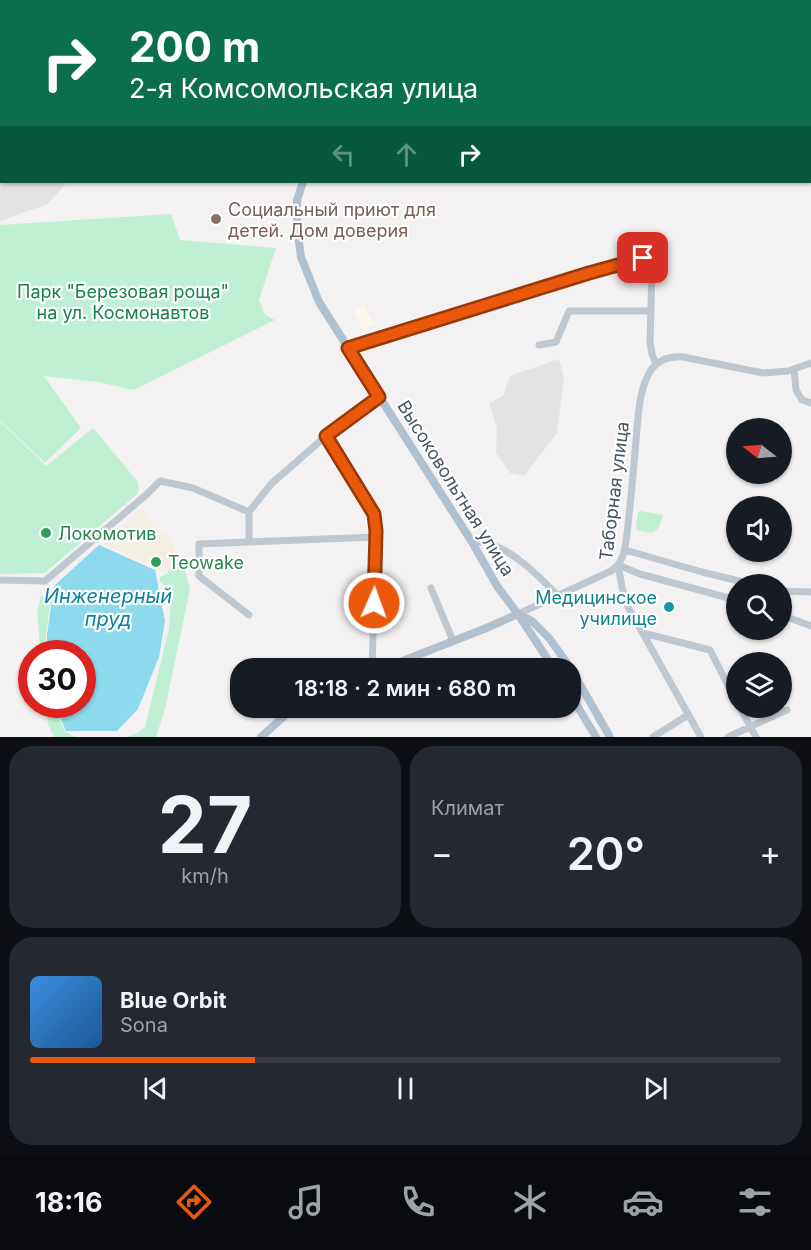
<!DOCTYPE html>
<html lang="ru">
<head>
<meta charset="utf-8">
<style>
	body { margin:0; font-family:Inter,sans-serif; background:#242831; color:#f1f3f6; height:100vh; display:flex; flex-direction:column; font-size:22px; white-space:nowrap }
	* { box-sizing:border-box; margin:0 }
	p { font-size:20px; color:#9ea1a6 }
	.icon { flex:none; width:33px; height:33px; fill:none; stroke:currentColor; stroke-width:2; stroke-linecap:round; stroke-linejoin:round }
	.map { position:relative; height:737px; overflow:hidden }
	.panel { display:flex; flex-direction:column; gap:9px; padding:9px; background:#0d0f14; flex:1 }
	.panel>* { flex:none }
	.top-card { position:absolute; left:0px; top:0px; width:812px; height:183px; box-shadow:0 2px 4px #0004; background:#0b6e4f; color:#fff; overflow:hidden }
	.needle { width:39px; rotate:287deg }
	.fabs { position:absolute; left:726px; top:418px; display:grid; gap:12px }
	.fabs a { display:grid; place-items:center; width:66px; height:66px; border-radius:50%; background:#171b24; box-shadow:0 2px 4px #0004; font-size:30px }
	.speed { position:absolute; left:18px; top:640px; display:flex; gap:12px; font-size:30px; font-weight:700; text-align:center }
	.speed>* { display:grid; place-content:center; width:78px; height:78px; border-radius:50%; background:#171b24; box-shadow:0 2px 4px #0004; line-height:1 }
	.speed .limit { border:9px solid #d22; background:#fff; color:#111 }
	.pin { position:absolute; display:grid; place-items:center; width:51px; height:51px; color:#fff; margin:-26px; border-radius:12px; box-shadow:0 3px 9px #0006 }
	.me { position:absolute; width:66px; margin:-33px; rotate:2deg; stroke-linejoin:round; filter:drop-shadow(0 0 4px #0008) }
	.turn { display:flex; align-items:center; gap:21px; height:126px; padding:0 30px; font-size:27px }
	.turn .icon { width:78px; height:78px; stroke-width:2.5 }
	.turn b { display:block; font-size:42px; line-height:51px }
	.lanes { display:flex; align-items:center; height:57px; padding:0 30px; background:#0003; justify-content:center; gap:30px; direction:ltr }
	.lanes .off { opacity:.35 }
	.big { font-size:45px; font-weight:600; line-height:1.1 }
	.panel .card { flex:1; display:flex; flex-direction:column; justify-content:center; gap:9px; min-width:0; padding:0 21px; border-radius:24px; background:#242831 }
	.panel .dial { align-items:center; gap:0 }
	.dial b { font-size:78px; line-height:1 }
	.song { display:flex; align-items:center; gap:18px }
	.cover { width:72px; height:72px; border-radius:9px; background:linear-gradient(135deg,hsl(210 70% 55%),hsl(210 70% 35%)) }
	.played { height:6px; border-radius:3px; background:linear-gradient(90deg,#ea580c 30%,#363941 30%) }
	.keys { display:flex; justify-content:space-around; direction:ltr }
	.heat { display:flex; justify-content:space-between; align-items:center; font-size:33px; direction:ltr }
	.panel .tiles { flex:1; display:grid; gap:9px; grid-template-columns:1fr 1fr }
	.card:last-child { grid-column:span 2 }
	.trip { position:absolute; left:230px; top:658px; width:351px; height:60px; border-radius:24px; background:#171b24; box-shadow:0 2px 4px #0004; font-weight:600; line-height:60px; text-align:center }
	.menu { display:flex; height:96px; justify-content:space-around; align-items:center; background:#090b0e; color:#9ea1a6 }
	.menu .icon { width:42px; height:42px }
	.menu .selected { color:#ea580c }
	.menu b { font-size:27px; color:#f1f3f6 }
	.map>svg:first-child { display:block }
	.commercial { fill:#fdf8ec }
	.education { fill:#e4e2e3 }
	.green { fill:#c0f0d3 }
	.sand { fill:#f4eee2 }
	.water { fill:#8dd9ed }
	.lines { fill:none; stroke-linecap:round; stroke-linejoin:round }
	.minor { stroke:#bfc8d0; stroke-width:7 }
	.major { stroke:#b1c0cf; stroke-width:8 }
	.route-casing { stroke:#983908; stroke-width:15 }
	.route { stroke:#ea580c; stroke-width:10 }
	.education-dot { fill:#8d6e63; stroke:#fff; stroke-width:2 }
	.leisure-dot { fill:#2e9e5b; stroke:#fff; stroke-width:2 }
	.culture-dot { fill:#0f9aa8; stroke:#fff; stroke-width:2 }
	.labels { text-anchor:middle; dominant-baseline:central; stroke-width:4.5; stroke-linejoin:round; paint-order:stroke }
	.education-label { font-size:18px; fill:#785e54; stroke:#fff; text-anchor:start }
	.park-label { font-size:18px; fill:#17824d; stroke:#fff }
	.street-label { font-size:18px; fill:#48545f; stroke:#fff }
	.leisure-label { font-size:18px; fill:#27864d; stroke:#fff; text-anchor:start }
	.culture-label { font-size:18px; fill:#0d838f; stroke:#fff; text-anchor:end }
	.water-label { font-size:20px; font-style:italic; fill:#0c819f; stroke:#fff }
</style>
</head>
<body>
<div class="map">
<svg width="811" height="737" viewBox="0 0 811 737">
	<rect width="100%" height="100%" fill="#f3f1f1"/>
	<path class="commercial" d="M364,305L374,324L363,330L353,311Z"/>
	<path class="education" d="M0,98H2V182H67L48,204L0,221Z
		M559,359L564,378L557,433L524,476L510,473L496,453L497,428L489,403L503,396L510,376Z"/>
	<path class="green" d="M171,214L180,240L276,248L259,300L265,315L275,320L134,390L98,382L44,376L81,428L45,463L0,420V225Z
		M0,421L46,466L93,428L138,482L139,490L136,495L45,573L1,574L0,572Z
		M641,511L663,515C658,533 655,535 637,530L636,527L638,512Z
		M177,557H181L190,589L165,709L156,737H127L139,732L145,727L169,629L171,593L159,580L161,576L167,574Z
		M41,596H51L46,635V654H41L37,613Z
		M46,705H54L65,732L75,737H54L48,724Z"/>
	<path class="sand" d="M143,508L157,531L173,539L176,556L166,573L102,544Z"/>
	<path class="water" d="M99,545L155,570L165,621L159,657L138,709L117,731H66L55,705H82V654H47V635L54,586Z"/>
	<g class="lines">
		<path class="minor" d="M60,0V2
			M0,95H2
			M539,345L556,342L569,311H651
			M348,348L589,273L643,258L651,263L652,270L650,343L652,354L656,364
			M794,369L796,390L802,400L811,403
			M326,436L374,514L376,531L372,669
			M249,512V542L376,537
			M472,542C476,542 482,542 486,543C512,549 539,576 557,595
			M625,550L702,572L755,585
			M618,565L622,587L628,607L701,737
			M618,565L640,574L736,600
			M0,580L45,581L146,495L160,481L193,488L249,512L271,484L326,436L379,397
			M431,588L453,641
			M782,591L811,592
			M518,614L611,571C624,563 625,548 627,534C630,506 633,479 635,451C638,427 637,391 651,370C659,359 670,356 683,357L763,373L788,371L811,363
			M249,615L199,576V544L249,542
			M782,615L811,626
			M643,633L710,650L736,701
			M740,708L756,737
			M653,737L688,715
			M728,737L787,710"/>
		<path class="major" d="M364,2L365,0
			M303,182L297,200V227L301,257L319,302L472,542L497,586L518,614L554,669
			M518,614L532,621L549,638L570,667L610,737
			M382,669L484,629L518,614
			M570,694L596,737
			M261,737L291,710L295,708"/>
	</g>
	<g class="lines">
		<defs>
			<path id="route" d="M374,603L376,531L374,514L326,436L379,397L348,348L589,273L643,258"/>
		</defs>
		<use href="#route" class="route-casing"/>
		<use href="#route" class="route"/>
	</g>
	<circle class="education-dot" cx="216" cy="219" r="6"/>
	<g class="leisure-dot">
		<circle cx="46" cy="533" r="6"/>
		<circle cx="156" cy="562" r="6"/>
	</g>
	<circle class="culture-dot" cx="669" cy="607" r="6"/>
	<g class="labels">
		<g class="education-label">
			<text x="228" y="209">Социальный приют для<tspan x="228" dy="21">детей. Дом доверия</tspan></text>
		</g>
		<g class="park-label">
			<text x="123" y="291">Парк "Березовая роща"<tspan x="123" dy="21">на ул. Космонавтов</tspan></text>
		</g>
		<g class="street-label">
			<text transform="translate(456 488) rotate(58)">Высоковольтная улица</text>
			<text transform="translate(614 491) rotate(-83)">Таборная улица</text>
		</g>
		<g class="leisure-label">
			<text x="58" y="533">Локомотив</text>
			<text x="168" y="562">Teowake</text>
		</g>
		<g class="culture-label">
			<text x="657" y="597">Медицинское<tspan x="657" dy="21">училище</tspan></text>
		</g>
		<g class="water-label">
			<text x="108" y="596">Инженерный<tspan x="108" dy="23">пруд</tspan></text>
		</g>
	</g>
</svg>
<div class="fabs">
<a><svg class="needle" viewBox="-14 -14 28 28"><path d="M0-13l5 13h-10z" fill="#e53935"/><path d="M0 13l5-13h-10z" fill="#9ea1a6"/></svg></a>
<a><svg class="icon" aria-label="sound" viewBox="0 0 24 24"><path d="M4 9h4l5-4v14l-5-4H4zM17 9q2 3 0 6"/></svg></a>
<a><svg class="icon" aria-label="search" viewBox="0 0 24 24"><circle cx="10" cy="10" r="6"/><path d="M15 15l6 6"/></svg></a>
<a><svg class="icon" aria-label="layers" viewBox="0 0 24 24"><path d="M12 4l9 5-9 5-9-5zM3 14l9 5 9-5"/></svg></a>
</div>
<div class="speed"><div class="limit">30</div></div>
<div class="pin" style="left:643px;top:258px;background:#d93025"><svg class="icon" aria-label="arrive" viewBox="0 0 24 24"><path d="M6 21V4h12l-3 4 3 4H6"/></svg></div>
<svg class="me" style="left:374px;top:603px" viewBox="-20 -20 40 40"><circle r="17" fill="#ea580c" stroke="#fff" stroke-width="3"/><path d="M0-11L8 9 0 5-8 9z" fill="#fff"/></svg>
<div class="trip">18:18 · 2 мин · 680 m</div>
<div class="top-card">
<div class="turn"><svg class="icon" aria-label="right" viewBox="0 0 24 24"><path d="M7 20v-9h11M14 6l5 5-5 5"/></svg><div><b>200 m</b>2-я Комсомольская улица</div></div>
<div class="lanes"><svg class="icon off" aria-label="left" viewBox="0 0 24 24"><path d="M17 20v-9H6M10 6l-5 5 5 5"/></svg><svg class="icon off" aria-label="ahead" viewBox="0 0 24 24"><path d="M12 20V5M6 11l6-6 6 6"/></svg><svg class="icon" aria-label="right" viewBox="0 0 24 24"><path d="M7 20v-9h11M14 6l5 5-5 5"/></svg></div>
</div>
</div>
<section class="panel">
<div class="tiles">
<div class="card dial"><b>27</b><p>km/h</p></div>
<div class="card"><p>Климат</p>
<div class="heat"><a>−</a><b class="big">20°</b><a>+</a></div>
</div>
<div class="card">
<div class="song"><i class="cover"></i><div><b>Blue Orbit</b><p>Sona</p></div></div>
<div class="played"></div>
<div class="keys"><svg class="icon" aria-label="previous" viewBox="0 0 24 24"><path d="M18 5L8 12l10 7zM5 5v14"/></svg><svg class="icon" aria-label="pause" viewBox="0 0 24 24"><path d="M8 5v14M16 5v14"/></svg><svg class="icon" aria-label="next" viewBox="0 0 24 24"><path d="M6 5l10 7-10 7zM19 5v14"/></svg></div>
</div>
</div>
</section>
<nav class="menu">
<b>18:16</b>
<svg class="icon selected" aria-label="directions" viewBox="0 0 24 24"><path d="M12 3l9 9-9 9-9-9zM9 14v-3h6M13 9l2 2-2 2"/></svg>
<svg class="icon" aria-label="music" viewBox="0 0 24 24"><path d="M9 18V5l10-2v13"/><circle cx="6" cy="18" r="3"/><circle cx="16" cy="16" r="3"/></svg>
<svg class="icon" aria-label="phone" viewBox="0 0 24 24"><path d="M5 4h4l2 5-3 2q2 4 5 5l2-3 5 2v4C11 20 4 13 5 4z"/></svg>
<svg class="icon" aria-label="climate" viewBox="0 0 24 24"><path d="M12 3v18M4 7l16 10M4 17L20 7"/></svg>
<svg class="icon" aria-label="car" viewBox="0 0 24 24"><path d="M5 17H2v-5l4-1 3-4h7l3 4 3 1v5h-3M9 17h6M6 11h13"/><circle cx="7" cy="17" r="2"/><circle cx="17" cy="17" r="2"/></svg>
<svg class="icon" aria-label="filters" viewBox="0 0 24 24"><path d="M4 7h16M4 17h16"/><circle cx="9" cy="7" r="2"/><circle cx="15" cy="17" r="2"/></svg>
</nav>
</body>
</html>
